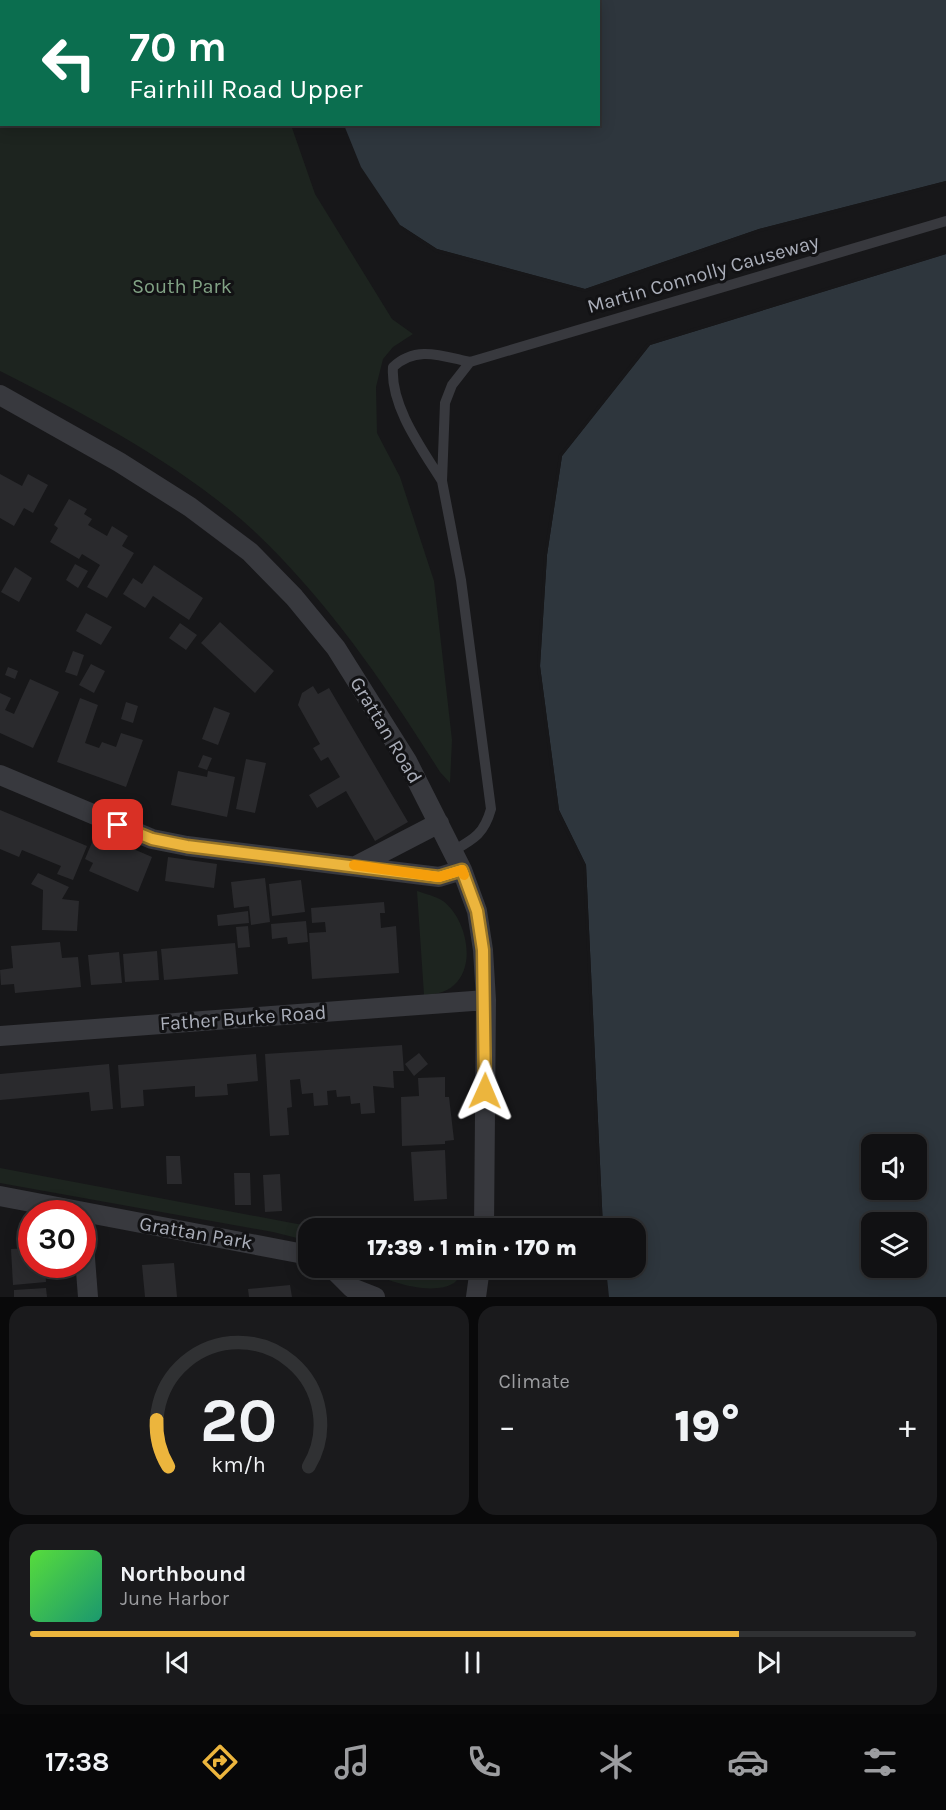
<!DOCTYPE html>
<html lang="en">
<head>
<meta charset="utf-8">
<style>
	body { margin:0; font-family:Karla,sans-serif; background:#1a1a1c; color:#f1f3f6; height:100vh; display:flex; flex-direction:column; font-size:22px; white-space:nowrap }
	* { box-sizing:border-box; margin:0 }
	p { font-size:20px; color:#9c9da0 }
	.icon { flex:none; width:33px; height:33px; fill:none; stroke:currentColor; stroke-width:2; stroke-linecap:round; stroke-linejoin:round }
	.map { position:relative; height:1297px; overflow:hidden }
	.details { display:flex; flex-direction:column; gap:9px; padding:9px; background:#09090a; flex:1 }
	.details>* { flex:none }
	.guide { position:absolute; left:0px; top:0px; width:600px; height:126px; box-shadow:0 3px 15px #0003,0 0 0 2px #303133; background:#0b6e4f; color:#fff; overflow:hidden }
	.fabs { position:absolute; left:861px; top:1134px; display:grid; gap:12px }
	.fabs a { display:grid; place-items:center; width:66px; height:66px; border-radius:12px; background:#111113; box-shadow:0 3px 15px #0003,0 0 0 2px #303133; font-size:30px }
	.speed { position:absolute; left:18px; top:1200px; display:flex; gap:12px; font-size:30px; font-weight:700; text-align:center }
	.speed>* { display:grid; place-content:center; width:78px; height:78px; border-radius:50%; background:#111113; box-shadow:0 3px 15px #0003,0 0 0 2px #303133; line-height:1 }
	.speed .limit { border:9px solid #d22; background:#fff; color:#111 }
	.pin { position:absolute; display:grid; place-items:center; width:51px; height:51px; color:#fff; margin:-26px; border-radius:12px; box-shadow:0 3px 9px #0006 }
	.me { position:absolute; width:66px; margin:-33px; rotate:1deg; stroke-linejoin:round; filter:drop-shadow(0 0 4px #0008) }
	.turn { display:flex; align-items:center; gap:21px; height:126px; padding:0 30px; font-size:27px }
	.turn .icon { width:78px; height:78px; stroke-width:2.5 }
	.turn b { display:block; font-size:42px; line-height:51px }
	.big { font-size:45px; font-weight:800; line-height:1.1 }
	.details .widget { flex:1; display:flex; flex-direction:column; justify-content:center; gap:9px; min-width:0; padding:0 21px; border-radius:18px; background:#1a1a1c }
	.details .dial { align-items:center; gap:0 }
	.dial svg { height:156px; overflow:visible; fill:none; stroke:#303133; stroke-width:7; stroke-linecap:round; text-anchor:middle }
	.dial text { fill:#f1f3f6; stroke:none }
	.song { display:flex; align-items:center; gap:18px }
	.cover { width:72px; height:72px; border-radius:9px; background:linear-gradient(135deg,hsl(110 70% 55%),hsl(160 70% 35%)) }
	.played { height:6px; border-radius:3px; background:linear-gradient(90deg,#ecb53d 80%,#303133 80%) }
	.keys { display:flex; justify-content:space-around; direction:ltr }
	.heat { display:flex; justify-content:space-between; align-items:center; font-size:33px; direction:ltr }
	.details .tiles { flex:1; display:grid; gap:9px; grid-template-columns:1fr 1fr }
	.widget:last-child { grid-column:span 2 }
	.trip { position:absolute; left:298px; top:1218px; width:348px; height:60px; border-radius:18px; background:#111113; box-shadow:0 3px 15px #0003,0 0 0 2px #303133; font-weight:800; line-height:60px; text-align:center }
	.tab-bar { display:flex; height:96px; justify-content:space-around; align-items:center; background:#070708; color:#9c9da0 }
	.tab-bar .icon { width:42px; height:42px }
	.tab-bar .selected { color:#ecb53d }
	.tab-bar b { font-size:27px; color:#f1f3f6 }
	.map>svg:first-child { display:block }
	.green { fill:#1d241f }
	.water { fill:#2e363d; fill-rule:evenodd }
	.pier { fill:#171719 }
	.building { fill:#2a2a2d }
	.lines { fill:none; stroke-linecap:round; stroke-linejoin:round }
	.service { stroke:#38393e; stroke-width:10 }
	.minor { stroke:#38393e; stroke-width:20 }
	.route-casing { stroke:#997628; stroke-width:15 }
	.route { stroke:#ecb53d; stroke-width:10 }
	.slow { stroke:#f59e0b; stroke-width:10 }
	.labels { text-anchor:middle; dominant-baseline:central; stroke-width:6; stroke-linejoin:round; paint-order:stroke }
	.street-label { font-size:20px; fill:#aaaeb9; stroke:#121214 }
	.park-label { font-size:20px; fill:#82a385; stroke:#121214 }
</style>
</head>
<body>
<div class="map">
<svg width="946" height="1297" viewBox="0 0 946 1297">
	<rect width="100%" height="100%" fill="#171719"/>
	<path class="green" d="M0,0H240L2,2V124L291,125L315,194L392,319L413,334L393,347L383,359L376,387L377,433L400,477L434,581L452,740L450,783L440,772C386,686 329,602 254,531C184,466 85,414 0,371Z
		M417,891C426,894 435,896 443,901C466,918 477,965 454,985C446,993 434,994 424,995Z
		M0,1168L292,1223L321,1228H309V1241L273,1232L0,1183Z
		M414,1221H468L467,1228H354Z
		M362,1268H463C463,1275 459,1278 454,1283C431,1297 385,1281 362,1268Z"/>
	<path class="water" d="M295,0H946V181L759,229L585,289L437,249L400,225L361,167L344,125L598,124V2Z
		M946,254V1297H609L606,1268H636V1228H603L586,865L559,810L540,666L547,555L562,456L650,345ZM872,1144H916V1190H872ZM872,1222H916V1268H872Z"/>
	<path class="pier" d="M946,181V184L760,232L585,292L435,252L405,231L400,225L437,249L585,289L759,229Z
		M946,251V254L650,345L562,456L547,555L540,666L559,810L586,865L603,1228H600L583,866L556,811L537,667L544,555L559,455L648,342Z"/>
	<path class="building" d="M0,474L22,486L28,474L48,485L33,513L24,508L14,526L0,518Z
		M69,499L87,509L84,514L92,519L88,525L107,536L112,526L128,536L122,546L134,553L107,598L87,587L100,565L82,554L79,559L50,542L58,528L54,525Z
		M75,564L88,571L78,588L66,580Z
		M154,565L203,598L189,620L153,596L145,608L123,594L133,578L142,584Z
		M15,567L32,578L19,602L1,592Z
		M86,613L112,627L101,645L76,631Z
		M220,622L274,671L255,693L201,643Z
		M180,623L197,635L186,650L169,638Z
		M73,651L84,655L77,676L65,672Z
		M91,664L105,671L94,693L79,685Z
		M8,667L18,671L15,679L5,675Z
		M30,679L59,692L33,748L0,733V693L11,698L5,710L14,714Z
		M313,686L318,694L329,688L408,822L375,841L346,791L317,808L309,795L340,777L328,757L321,761L313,748L320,744L298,705L302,693Z
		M80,698L98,705L85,743L99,748L102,742L116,747L121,733L143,740L126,787L57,762Z
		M126,702L138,706L133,723L121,719Z
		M214,707L230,713L218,745L202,739Z
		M203,755L212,758L207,770L198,767Z
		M246,759L266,763L255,813L236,809Z
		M178,771L207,777L208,771L235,777L227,817L171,805Z
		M0,810L87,846L73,880L57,874L61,866L22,850L19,857L0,849Z
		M96,833L152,857L138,892L89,871L93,863L85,859Z
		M168,857L217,864L214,888L165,881Z
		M38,873L69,887L62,899L79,901L77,931L42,930L43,890L31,884Z
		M265,878L270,922L251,925L249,906L234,908L231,882Z
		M301,880L305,912L272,916L269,884Z
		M384,902L385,913H380L381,928L396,926L399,973L312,979L309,933L326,932L325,922L312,923L311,908Z
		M248,911L249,923L218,926L217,915Z
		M306,921L308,942L288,944L287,937L272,939L271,924Z
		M248,926L250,947L238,948L236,927Z
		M60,942L62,958L78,957L81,987L15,993L14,984L1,985L0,970L13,968L11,946Z
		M235,943L238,974L164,980L161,949Z
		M157,951L159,980L125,982L123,954Z
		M119,952L122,983L91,985L88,955Z
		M402,1045L404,1071H393L394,1088L373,1086L375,1113L361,1114L360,1103L351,1104L350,1096L337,1097L336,1090L327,1091L328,1105L314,1106L313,1093L302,1094L300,1079L290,1080L292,1107L287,1108L289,1135L270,1136L265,1054Z
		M419,1053L428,1064L414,1076L405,1064Z
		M256,1054L258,1081L227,1084L228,1095L195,1097V1086L143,1090L144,1106L121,1108L118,1065Z
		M109,1064L113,1109L91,1111L89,1092L0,1100V1074Z
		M445,1077V1097H449L454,1140L445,1141V1144L402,1146L401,1097L419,1096L418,1078Z
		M445,1150L447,1199L414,1201L411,1152Z
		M166,1156H180L182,1184H167Z
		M234,1173H250L251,1205H235Z
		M280,1174L282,1211L265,1212L263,1175Z
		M32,1248V1264H45L46,1282L13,1285L11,1249Z
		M174,1263L177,1297H145L142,1265Z
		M290,1285L292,1297H249L248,1289Z
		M46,1288L47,1297H14V1290Z"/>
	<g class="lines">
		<path class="service" d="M442,481C422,449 390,406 393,367C416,345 442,356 470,362L946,221
			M453,851C474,839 484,834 491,809L461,580L442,481L445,403L452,385L470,362"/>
		<path class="minor" d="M0,395L119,462L190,507L250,552L294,597L336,648L407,761L462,870L477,911L483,950L486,1000L484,1228
			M0,775L152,839L187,846L439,877L462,870
			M358,865L439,823
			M0,1036L486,1000
			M0,1196L309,1255
			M82,1219L88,1297
			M332,1268L352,1288L375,1297
			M476,1297L480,1268"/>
	</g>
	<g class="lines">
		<defs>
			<path id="route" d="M118,825L152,839L187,846L439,877L462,870L477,911L483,950L485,1091"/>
		</defs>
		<use href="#route" class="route-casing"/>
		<use href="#route" class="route"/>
		<path class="slow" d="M354,865L439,877L462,870L464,875"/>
	</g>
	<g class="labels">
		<g class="street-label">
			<text transform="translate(703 274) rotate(-16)">Martin Connolly Causeway</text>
			<text transform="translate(386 730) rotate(59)">Grattan Road</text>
			<text transform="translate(243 1018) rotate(-4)">Father Burke Road</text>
			<text transform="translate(196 1233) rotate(10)">Grattan Park</text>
		</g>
		<g class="park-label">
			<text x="182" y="286">South Park</text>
		</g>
	</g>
</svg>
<div class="fabs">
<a><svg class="icon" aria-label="sound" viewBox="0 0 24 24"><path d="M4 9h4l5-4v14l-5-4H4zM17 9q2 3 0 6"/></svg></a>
<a><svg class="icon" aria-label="layers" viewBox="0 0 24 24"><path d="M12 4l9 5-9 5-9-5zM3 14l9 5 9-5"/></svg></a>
</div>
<div class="speed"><div class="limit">30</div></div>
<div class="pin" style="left:118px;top:825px;background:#d93025"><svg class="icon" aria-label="arrive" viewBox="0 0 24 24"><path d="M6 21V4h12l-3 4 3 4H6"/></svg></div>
<svg class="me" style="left:485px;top:1091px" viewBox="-20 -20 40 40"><path d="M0-17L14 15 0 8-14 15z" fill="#ecb53d" stroke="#fff" stroke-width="4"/></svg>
<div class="trip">17:39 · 1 min · 170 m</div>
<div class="guide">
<div class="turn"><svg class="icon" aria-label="left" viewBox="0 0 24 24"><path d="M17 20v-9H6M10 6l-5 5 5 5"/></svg><div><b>70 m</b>Fairhill Road Upper</div></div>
</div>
</div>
<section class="details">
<div class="tiles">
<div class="widget dial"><svg viewBox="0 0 100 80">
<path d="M14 69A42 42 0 1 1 86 69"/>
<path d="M14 69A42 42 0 0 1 8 45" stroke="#ecb53d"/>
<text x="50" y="56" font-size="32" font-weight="700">20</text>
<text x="50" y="72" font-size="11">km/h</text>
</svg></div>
<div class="widget"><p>Climate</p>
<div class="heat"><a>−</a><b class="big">19°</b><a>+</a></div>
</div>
<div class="widget">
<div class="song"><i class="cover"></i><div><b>Northbound</b><p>June Harbor</p></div></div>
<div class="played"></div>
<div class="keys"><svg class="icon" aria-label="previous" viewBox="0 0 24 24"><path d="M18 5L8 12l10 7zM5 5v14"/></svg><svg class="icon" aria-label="pause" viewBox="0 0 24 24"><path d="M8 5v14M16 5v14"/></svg><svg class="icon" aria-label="next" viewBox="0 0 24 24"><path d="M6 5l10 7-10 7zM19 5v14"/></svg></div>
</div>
</div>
</section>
<nav class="tab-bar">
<b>17:38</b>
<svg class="icon selected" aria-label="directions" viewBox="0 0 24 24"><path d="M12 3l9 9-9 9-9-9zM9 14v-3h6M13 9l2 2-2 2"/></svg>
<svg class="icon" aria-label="music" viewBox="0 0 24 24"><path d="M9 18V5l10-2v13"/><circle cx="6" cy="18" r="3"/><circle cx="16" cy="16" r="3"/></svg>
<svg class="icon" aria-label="phone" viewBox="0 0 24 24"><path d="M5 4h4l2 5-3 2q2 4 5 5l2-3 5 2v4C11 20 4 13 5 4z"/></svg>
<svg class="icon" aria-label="climate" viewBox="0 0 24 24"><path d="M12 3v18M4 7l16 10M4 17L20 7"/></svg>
<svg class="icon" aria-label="car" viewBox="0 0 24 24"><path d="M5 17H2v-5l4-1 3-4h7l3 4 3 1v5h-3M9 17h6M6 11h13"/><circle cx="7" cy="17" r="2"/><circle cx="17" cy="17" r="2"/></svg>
<svg class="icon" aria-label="filters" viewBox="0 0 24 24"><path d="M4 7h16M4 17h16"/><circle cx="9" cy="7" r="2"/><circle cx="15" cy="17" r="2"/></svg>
</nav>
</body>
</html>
